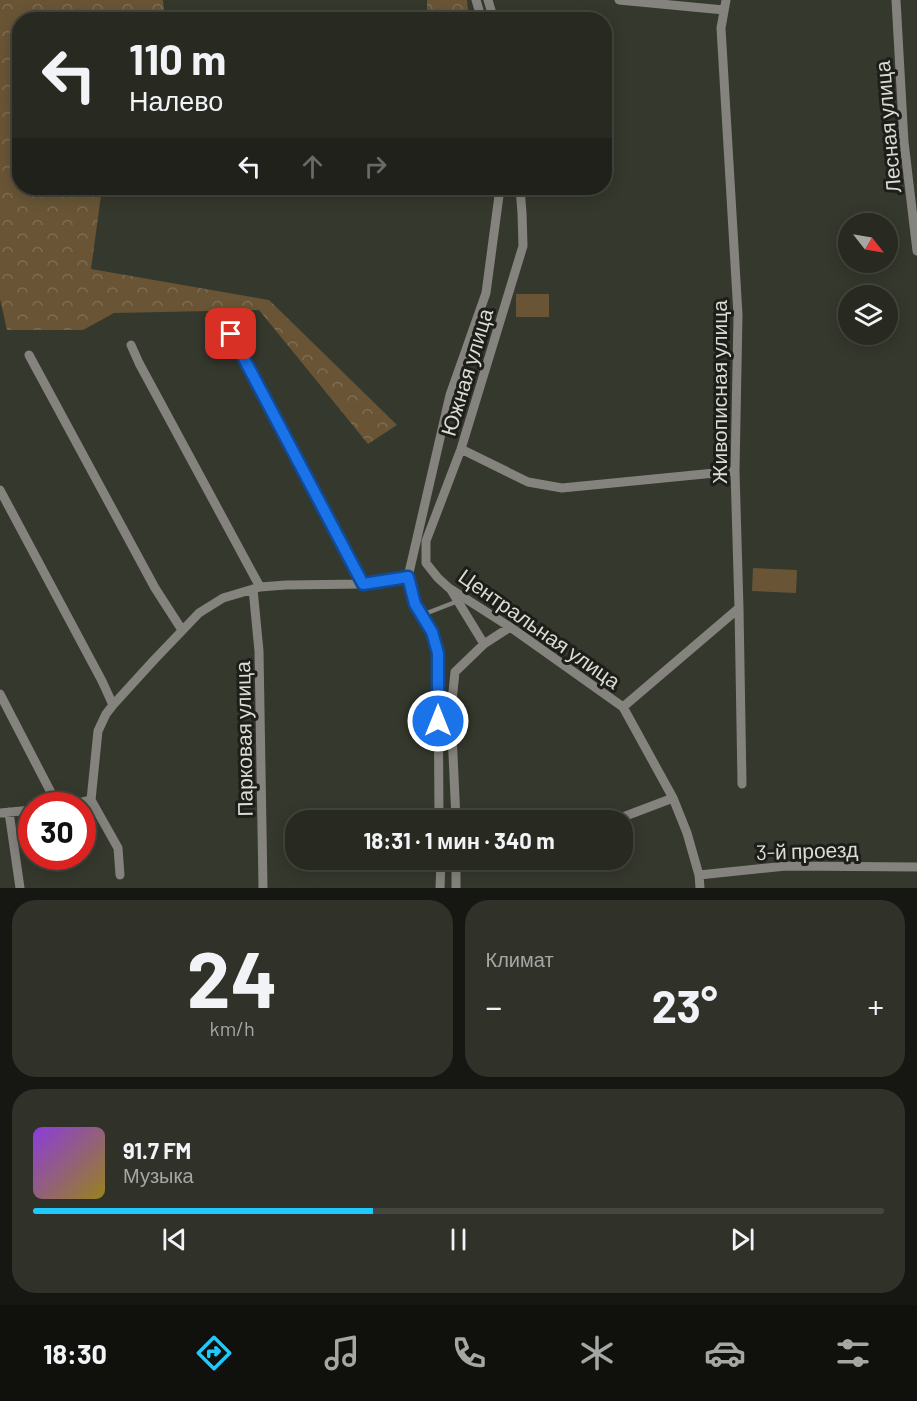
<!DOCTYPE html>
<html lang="ru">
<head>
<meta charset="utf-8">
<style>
	body { margin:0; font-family:Barlow,sans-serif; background:#30322a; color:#f1f3f6; height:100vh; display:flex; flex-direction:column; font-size:22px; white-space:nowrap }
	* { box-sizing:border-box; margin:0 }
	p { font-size:20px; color:#a5a7a5 }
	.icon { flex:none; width:33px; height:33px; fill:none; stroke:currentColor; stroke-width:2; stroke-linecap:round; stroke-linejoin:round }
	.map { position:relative; height:888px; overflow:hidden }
	.details { display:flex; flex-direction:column; gap:12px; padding:12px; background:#161712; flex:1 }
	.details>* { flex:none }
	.banner { position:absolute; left:12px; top:12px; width:600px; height:183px; border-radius:24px; box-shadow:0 3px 15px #0003,0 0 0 2px #44463f; background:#282a21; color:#f1f3f6; overflow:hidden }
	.needle { width:39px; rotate:121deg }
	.tools { position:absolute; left:838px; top:213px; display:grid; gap:12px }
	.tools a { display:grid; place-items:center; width:60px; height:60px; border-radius:50%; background:#282a21; box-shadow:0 3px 15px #0003,0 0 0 2px #44463f; font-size:30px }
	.speed { position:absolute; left:18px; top:792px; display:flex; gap:12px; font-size:30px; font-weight:700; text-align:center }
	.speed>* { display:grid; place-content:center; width:78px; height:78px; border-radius:50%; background:#282a21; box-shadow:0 3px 15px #0003,0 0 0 2px #44463f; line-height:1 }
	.speed .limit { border:9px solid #d22; background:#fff; color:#111 }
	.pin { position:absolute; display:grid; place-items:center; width:51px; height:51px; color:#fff; margin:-26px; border-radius:12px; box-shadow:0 3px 9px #0006 }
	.me { position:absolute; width:66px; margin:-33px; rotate:0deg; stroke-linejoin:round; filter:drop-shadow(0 0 4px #0008) }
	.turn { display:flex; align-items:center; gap:21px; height:126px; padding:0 18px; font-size:27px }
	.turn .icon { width:78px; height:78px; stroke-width:2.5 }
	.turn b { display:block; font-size:42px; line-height:51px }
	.lanes { display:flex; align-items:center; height:57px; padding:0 18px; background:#0003; justify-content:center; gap:30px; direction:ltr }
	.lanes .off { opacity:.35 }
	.big { font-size:45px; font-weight:700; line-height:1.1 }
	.details .card { flex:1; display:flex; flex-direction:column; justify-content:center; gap:9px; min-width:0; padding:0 21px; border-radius:24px; background:#30322a }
	.details .dial { align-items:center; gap:0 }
	.dial b { font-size:78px; line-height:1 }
	.song { display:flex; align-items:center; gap:18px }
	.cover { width:72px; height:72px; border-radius:9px; background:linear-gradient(135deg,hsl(270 70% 55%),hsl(50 70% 35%)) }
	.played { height:6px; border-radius:3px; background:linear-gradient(90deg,#20c9fd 40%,#44463f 40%) }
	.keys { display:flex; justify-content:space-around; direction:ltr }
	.heat { display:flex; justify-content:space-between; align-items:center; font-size:33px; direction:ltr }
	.details .tiles { flex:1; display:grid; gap:12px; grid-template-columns:1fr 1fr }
	.card:last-child { grid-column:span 2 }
	.trip { position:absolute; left:285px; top:810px; width:348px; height:60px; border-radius:24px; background:#282a21; box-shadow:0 3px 15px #0003,0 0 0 2px #44463f; font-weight:700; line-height:60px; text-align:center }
	.menu { display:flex; height:96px; justify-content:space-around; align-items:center; background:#10110d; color:#a5a7a5 }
	.menu .icon { width:42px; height:42px }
	.menu .current { color:#20c9fd }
	.menu b { font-size:27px; color:#f1f3f6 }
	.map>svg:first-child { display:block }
	.forest { fill:url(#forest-crowns) }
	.garden { fill:#695536 }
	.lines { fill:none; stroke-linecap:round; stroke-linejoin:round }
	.lane { stroke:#84837d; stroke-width:4.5 }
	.street { stroke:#84837d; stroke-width:9 }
	.route-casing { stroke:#114b97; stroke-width:15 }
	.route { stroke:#1a73e8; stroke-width:10 }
	.labels { text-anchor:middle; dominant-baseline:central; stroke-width:6; stroke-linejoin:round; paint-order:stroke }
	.street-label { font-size:21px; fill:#dadcd4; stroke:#1d1e19 }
</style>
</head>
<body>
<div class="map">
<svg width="917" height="888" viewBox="0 0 917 888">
	<defs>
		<pattern id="forest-crowns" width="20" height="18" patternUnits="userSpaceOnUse" patternTransform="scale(1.5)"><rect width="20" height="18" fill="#695536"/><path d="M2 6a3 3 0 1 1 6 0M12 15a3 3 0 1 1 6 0" fill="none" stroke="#7e6d52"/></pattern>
	</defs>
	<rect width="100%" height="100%" fill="#35382c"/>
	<path class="forest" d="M0,0H163L165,19L20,20V188H102L91,269L269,300L397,425L368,444L259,310L114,313L83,330H7L0,299Z
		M427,0H467L469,19H427Z"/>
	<path class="garden" d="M516,294H549V317H516Z
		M753,568L797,570L796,593L752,591Z"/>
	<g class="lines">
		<path class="lane" d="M422,615L458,601"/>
		<path class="street" d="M476,0L482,20
			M488,0L494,20
			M619,0L724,10
			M726,0L721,28L738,315L735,471L739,608L742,784
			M896,0L904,142L917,251
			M520,188L522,213L523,246L461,449L426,541V563L438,578L449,588L510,627L623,707L673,798L687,833L699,875L700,888
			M231,334L363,584
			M131,345L139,363L260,587
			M29,355L155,588L182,630
			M461,449L528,482L562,488L735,471
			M0,490L102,681L113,705
			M408,577L415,604L432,632L438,653L439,820
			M253,589L259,651L263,888
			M451,590L484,644
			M0,694L58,806
			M623,707L739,608
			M65,806L91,800
			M9,812L20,888
			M0,813L32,810
			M456,820L451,711L455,672L484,644L510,627
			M615,820L673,798
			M120,875L118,848L91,800L98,731L106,714L113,705L154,660L199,613L223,598L260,587L286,585L363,584L408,577L450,395L486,293L500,188
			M699,875L786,866L917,867
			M440,888L441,860
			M456,888V860"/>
	</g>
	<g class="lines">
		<defs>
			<path id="route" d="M231,334L363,584L408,577L415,604L432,632L438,653V721"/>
		</defs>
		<use href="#route" class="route-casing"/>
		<use href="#route" class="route"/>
	</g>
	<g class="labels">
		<g class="street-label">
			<text transform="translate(887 127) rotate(-95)">Лесная улица</text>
			<text transform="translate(466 372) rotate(-73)">Южная улица</text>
			<text transform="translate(718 392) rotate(-90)">Живописная улица</text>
			<text transform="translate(540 628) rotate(35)">Центральная улица</text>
			<text transform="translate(243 739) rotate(-91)">Парковая улица</text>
			<text transform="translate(807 850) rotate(-2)">3-й проезд</text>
		</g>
	</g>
</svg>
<div class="tools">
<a><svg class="needle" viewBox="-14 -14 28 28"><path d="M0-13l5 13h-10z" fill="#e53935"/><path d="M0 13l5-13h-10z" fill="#a5a7a5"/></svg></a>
<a><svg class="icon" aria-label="layers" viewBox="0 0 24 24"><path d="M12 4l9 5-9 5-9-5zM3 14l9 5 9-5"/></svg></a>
</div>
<div class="speed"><div class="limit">30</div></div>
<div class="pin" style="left:231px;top:334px;background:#d93025"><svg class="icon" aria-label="arrive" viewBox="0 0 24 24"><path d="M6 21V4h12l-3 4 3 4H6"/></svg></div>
<svg class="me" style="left:438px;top:721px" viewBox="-20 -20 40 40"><circle r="17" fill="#1a73e8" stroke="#fff" stroke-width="3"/><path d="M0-11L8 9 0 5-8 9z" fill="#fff"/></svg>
<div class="trip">18:31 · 1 мин · 340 m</div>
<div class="banner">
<div class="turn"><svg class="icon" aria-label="left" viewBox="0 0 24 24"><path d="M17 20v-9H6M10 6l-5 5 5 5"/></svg><div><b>110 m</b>Налево</div></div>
<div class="lanes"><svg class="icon" aria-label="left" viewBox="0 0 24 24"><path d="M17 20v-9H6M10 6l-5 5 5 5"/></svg><svg class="icon off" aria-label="ahead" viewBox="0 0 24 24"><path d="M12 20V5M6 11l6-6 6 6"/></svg><svg class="icon off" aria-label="right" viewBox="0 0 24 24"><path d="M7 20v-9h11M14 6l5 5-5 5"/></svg></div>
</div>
</div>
<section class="details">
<div class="tiles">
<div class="card dial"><b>24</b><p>km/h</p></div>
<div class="card"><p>Климат</p>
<div class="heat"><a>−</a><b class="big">23°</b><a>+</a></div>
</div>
<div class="card">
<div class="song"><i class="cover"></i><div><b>91.7 FM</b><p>Музыка</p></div></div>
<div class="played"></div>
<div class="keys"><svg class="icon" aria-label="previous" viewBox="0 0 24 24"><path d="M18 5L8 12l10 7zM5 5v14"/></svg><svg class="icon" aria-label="pause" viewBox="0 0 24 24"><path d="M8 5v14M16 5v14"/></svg><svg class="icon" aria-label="next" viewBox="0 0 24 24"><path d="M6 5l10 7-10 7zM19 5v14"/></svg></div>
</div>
</div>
</section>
<nav class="menu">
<b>18:30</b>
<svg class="icon current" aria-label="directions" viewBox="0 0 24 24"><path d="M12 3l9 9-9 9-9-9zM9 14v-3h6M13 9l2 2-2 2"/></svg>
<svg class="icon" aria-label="music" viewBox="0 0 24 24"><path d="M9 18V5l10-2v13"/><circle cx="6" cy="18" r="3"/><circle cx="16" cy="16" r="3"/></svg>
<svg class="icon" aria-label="phone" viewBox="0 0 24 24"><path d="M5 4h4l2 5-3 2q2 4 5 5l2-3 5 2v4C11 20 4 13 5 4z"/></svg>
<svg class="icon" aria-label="climate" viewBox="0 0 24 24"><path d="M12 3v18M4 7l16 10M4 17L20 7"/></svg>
<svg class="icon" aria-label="car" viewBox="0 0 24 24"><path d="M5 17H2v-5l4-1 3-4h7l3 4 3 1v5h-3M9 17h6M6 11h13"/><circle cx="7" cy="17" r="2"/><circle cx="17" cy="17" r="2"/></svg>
<svg class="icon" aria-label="filters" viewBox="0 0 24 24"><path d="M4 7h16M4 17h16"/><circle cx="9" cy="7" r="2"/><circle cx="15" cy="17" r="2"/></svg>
</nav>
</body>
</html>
